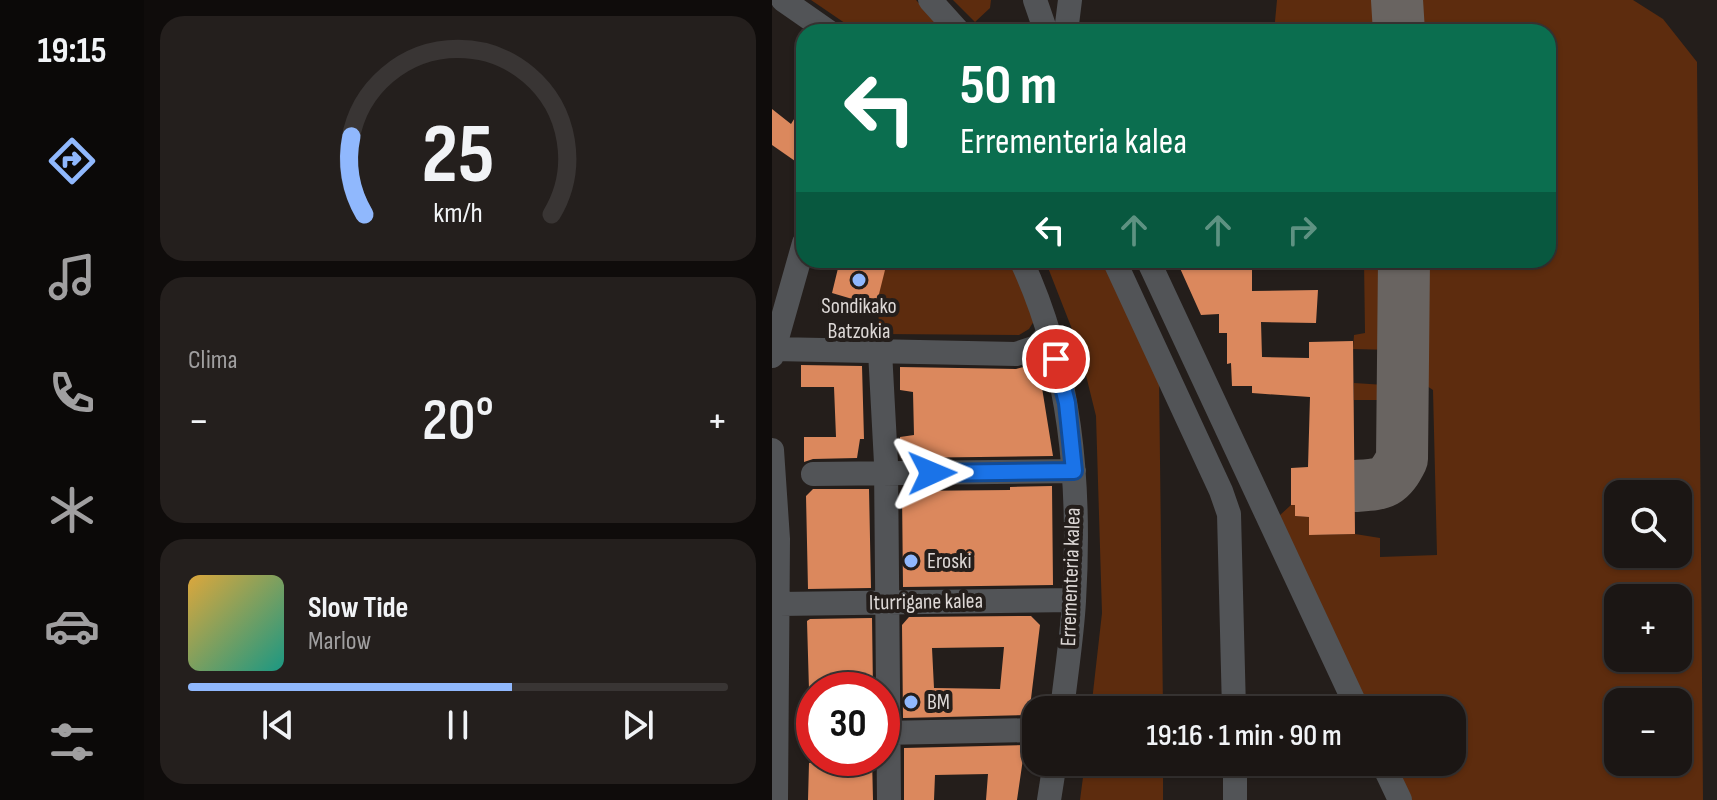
<!DOCTYPE html>
<html lang="es">
<head>
<meta charset="utf-8">
<style>
	body { margin:0; font-family:"Sofia Sans Condensed",sans-serif; background:#241f1d; color:#f1f3f6; height:100vh; display:flex; flex-direction:column; font-size:30px; white-space:nowrap }
	* { box-sizing:border-box; margin:0 }
	p { font-size:26px; color:#a09fa0 }
	.icon { flex:none; width:44px; height:44px; fill:none; stroke:currentColor; stroke-width:2; stroke-linecap:round; stroke-linejoin:round }
	.map { position:relative; flex:1; overflow:hidden }
	.sheet { display:flex; flex-direction:column; gap:16px; padding:16px; background:#0f0c0b; width:628px }
	.sheet>* { flex:none }
	.hud { position:absolute; left:24px; top:24px; width:760px; height:244px; border-radius:24px; box-shadow:0 2px 6px #0004,0 0 0 2px #393534; background:#0b6e4f; color:#fff; overflow:hidden }
	.tools { position:absolute; left:832px; top:480px; display:grid; gap:16px }
	.tools a { display:grid; place-items:center; width:88px; height:88px; border-radius:16px; background:#1b1614; box-shadow:0 2px 6px #0004,0 0 0 2px #393534; font-size:40px }
	.speed { position:absolute; left:24px; top:672px; display:flex; gap:16px; font-size:40px; font-weight:700; text-align:center }
	.speed>* { display:grid; place-content:center; width:104px; height:104px; border-radius:50%; background:#1b1614; box-shadow:0 2px 6px #0004,0 0 0 2px #393534; line-height:1 }
	.speed .limit { border:12px solid #d22; background:#fff; color:#111 }
	.pin { position:absolute; display:grid; place-items:center; width:68px; height:68px; color:#fff; margin:-34px; border:4px solid #fff; border-radius:50%; box-shadow:0 2px 8px #0007 }
	.me { position:absolute; width:88px; margin:-44px; rotate:89deg; stroke-linejoin:round; filter:drop-shadow(0 0 6px #0008) }
	.turn { display:flex; align-items:center; gap:28px; height:168px; padding:0 32px; font-size:36px }
	.turn .icon { width:104px; height:104px; stroke-width:2.5 }
	.turn b { display:block; font-size:56px; line-height:68px }
	.lanes { display:flex; align-items:center; height:76px; padding:0 32px; background:#0003; justify-content:center; gap:40px; direction:ltr }
	.lanes .off { opacity:.35 }
	.big { font-size:60px; font-weight:600; line-height:1.1 }
	.sheet .widget { flex:1; display:flex; flex-direction:column; justify-content:center; gap:12px; min-width:0; padding:0 28px; border-radius:24px; background:#241f1d }
	.sheet .dial { align-items:center; gap:0 }
	.dial svg { height:208px; overflow:visible; fill:none; stroke:#393534; stroke-width:7; stroke-linecap:round; text-anchor:middle }
	.dial text { fill:#f1f3f6; stroke:none }
	.song { display:flex; align-items:center; gap:24px }
	.cover { width:96px; height:96px; border-radius:12px; background:linear-gradient(135deg,hsl(40 70% 55%),hsl(170 70% 35%)) }
	.played { height:8px; border-radius:4px; background:linear-gradient(90deg,#90b8fd 60%,#393534 60%) }
	.keys { display:flex; justify-content:space-around; direction:ltr }
	.heat { display:flex; justify-content:space-between; align-items:center; font-size:44px; direction:ltr }
	.trip { position:absolute; left:250px; top:696px; width:444px; height:80px; border-radius:24px; background:#1b1614; box-shadow:0 2px 6px #0004,0 0 0 2px #393534; font-weight:600; line-height:80px; text-align:center }
	main { display:flex; flex:1; min-height:0 }
	.tab-bar { display:flex; flex-direction:column; width:144px; justify-content:space-around; align-items:center; background:#0b0908; color:#a09fa0 }
	.tab-bar .icon { width:56px; height:56px }
	.tab-bar .active { color:#90b8fd }
	.tab-bar b { font-size:36px; color:#f1f3f6 }
	.map>svg:first-child { display:block }
	.green { fill:#5d2c0e; fill-rule:evenodd }
	.lines { fill:none; stroke-linecap:round; stroke-linejoin:round }
	.taxiway { stroke:#696461; stroke-width:52 }
	.building { fill:#db885d; fill-rule:evenodd }
	.minor { stroke:#525457; stroke-width:24 }
	.route-casing { stroke:#114b97; stroke-width:20 }
	.route { stroke:#1a73e8; stroke-width:14 }
	.poi-dot { fill:#90b8fd; stroke:#241e1b; stroke-width:3 }
	.labels { text-anchor:middle; dominant-baseline:central; stroke-width:8; stroke-linejoin:round; paint-order:stroke }
	.poi-label { font-size:22px; fill:#ddd8d6; stroke:#241e1b; text-anchor:start }
	.street-label { font-size:22px; fill:#ddd8d6; stroke:#241e1b }
</style>
</head>
<body>
<main>
<nav class="tab-bar">
<b>19:15</b>
<svg class="icon active" aria-label="directions" viewBox="0 0 24 24"><path d="M12 3l9 9-9 9-9-9zM9 14v-3h6M13 9l2 2-2 2"/></svg>
<svg class="icon" aria-label="music" viewBox="0 0 24 24"><path d="M9 18V5l10-2v13"/><circle cx="6" cy="18" r="3"/><circle cx="16" cy="16" r="3"/></svg>
<svg class="icon" aria-label="phone" viewBox="0 0 24 24"><path d="M5 4h4l2 5-3 2q2 4 5 5l2-3 5 2v4C11 20 4 13 5 4z"/></svg>
<svg class="icon" aria-label="climate" viewBox="0 0 24 24"><path d="M12 3v18M4 7l16 10M4 17L20 7"/></svg>
<svg class="icon" aria-label="car" viewBox="0 0 24 24"><path d="M5 17H2v-5l4-1 3-4h7l3 4 3 1v5h-3M9 17h6M6 11h13"/><circle cx="7" cy="17" r="2"/><circle cx="17" cy="17" r="2"/></svg>
<svg class="icon" aria-label="filters" viewBox="0 0 24 24"><path d="M4 7h16M4 17h16"/><circle cx="9" cy="7" r="2"/><circle cx="15" cy="17" r="2"/></svg>
</nav>
<section class="sheet">
<div class="widget dial"><svg viewBox="0 0 100 80">
<path d="M14 69A42 42 0 1 1 86 69"/>
<path d="M14 69A42 42 0 0 1 9 39" stroke="#90b8fd"/>
<text x="50" y="56" font-size="32" font-weight="700">25</text>
<text x="50" y="72" font-size="11">km/h</text>
</svg></div>
<div class="widget"><p>Clima</p>
<div class="heat"><a>−</a><b class="big">20°</b><a>+</a></div>
</div>
<div class="widget">
<div class="song"><i class="cover"></i><div><b>Slow Tide</b><p>Marlow</p></div></div>
<div class="played"></div>
<div class="keys"><svg class="icon" aria-label="previous" viewBox="0 0 24 24"><path d="M18 5L8 12l10 7zM5 5v14"/></svg><svg class="icon" aria-label="pause" viewBox="0 0 24 24"><path d="M8 5v14M16 5v14"/></svg><svg class="icon" aria-label="next" viewBox="0 0 24 24"><path d="M6 5l10 7-10 7zM19 5v14"/></svg></div>
</div>
</section>
<div class="map">
<svg width="945" height="800" viewBox="0 0 945 800">
	<rect width="100%" height="100%" fill="#241e1b"/>
	<path class="green" d="M39,0H144L173,32H86Z
		M181,0H219L218,8L203,22Z
		M505,0H615L617,32H502Z
		M636,0H861L891,19L925,62L931,800H639L621,762H680V710H597L507,516L519,505H523V516L537,517V535L583,534L608,538V557L665,555L661,390L643,378L642,260H776V32H637ZM846,494H906V554H846ZM846,598H906V658H846ZM846,702H906V762H846Z
		M121,260H236L248,280L262,321L257,329L247,335L109,334C105,312 101,276 121,260Z
		M273,260H332L387,376L391,710H319L330,613L324,416L307,347Z
		M592,260H622L621,350L581,349L582,335L593,333Z
		M582,383L613,385L619,387V400H582Z
		M313,762H391V800H308Z"/>
	<g class="lines">
		<path class="taxiway" d="M625,0L627,32
			M582,486C611,484 617,485 630,459L632,260"/>
	</g>
	<path class="building" d="M32,103V148L23,161L0,145V109L19,124Z
		M68,260H94L114,266L104,306L60,293Z
		M442,260H480V291L546,290L544,323L489,322L490,357L537,358V342L581,341L583,534L537,535V517L523,516V505H519V468L536,467L538,397L480,393V386H460L459,363L455,364V333H447V314L429,315L407,266L442,265Z
		M266,363L281,456L129,458L128,437L142,435L141,392L128,390V367L244,369Z
		M29,365L90,366L92,439H88L85,458L41,459L32,462V437H64L62,387H29Z
		M280,486L281,585L131,587L130,491L238,490V487Z
		M41,489H97L99,588L36,589L34,496Z
		M259,616L268,625L257,715L131,718L130,625L137,617ZM232,647L228,689L162,688L160,648Z
		M100,618L101,690H37L35,621L38,619Z
		M253,745L245,800H214L216,774L163,775L162,800H132V748Z
		M49,758H100L101,800H36L37,763L49,761Z"/>
	<g class="lines">
		<path class="minor" d="M11,0L57,32
			M158,0L187,32
			M263,0L274,32
			M294,32L298,0
			M249,260C299,367 309,483 302,601C300,637 294,674 290,710
			M342,260L449,491L457,514L462,710
			M376,260L586,710
			M2,349L244,354L265,347L277,333
			M108,351L114,463L117,800
			M0,356L32,243
			M0,450L6,539L4,800
			M41,474L302,471
			M7,604L302,600
			M110,733L264,730
			M463,762V800
			M610,762L628,800
			M277,800L283,762"/>
	</g>
	<g class="lines">
		<defs>
			<path id="route" d="M160,473L302,471L295,403L284,359"/>
		</defs>
		<use href="#route" class="route-casing"/>
		<use href="#route" class="route"/>
	</g>
	<g class="poi-dot">
		<circle cx="87" cy="280" r="8"/>
		<circle cx="139" cy="561" r="8"/>
		<circle cx="139" cy="702" r="8"/>
	</g>
	<g class="labels">
		<g class="poi-label">
			<text x="87" y="306" text-anchor="middle">Sondikako<tspan x="87" dy="25">Batzokia</tspan></text>
			<text x="155" y="561">Eroski</text>
			<text x="155" y="702">BM</text>
		</g>
		<g class="street-label">
			<text transform="translate(299 577) rotate(-88)">Errementeria kalea</text>
			<text transform="translate(154 602) rotate(-1)">Iturrigane kalea</text>
		</g>
	</g>
</svg>
<div class="tools">
<a><svg class="icon" aria-label="search" viewBox="0 0 24 24"><circle cx="10" cy="10" r="6"/><path d="M15 15l6 6"/></svg></a>
<a>+</a>
<a>−</a>
</div>
<div class="speed"><div class="limit">30</div></div>
<div class="pin" style="left:284px;top:359px;background:#d93025"><svg class="icon" aria-label="arrive" viewBox="0 0 24 24"><path d="M6 21V4h12l-3 4 3 4H6"/></svg></div>
<svg class="me" style="left:160px;top:473px" viewBox="-20 -20 40 40"><path d="M0-17L14 15 0 8-14 15z" fill="#1a73e8" stroke="#fff" stroke-width="4"/></svg>
<div class="trip">19:16 · 1 min · 90 m</div>
<div class="hud">
<div class="turn"><svg class="icon" aria-label="left" viewBox="0 0 24 24"><path d="M17 20v-9H6M10 6l-5 5 5 5"/></svg><div><b>50 m</b>Errementeria kalea</div></div>
<div class="lanes"><svg class="icon" aria-label="left" viewBox="0 0 24 24"><path d="M17 20v-9H6M10 6l-5 5 5 5"/></svg><svg class="icon off" aria-label="ahead" viewBox="0 0 24 24"><path d="M12 20V5M6 11l6-6 6 6"/></svg><svg class="icon off" aria-label="ahead" viewBox="0 0 24 24"><path d="M12 20V5M6 11l6-6 6 6"/></svg><svg class="icon off" aria-label="right" viewBox="0 0 24 24"><path d="M7 20v-9h11M14 6l5 5-5 5"/></svg></div>
</div>
</div>
</main>
</body>
</html>
